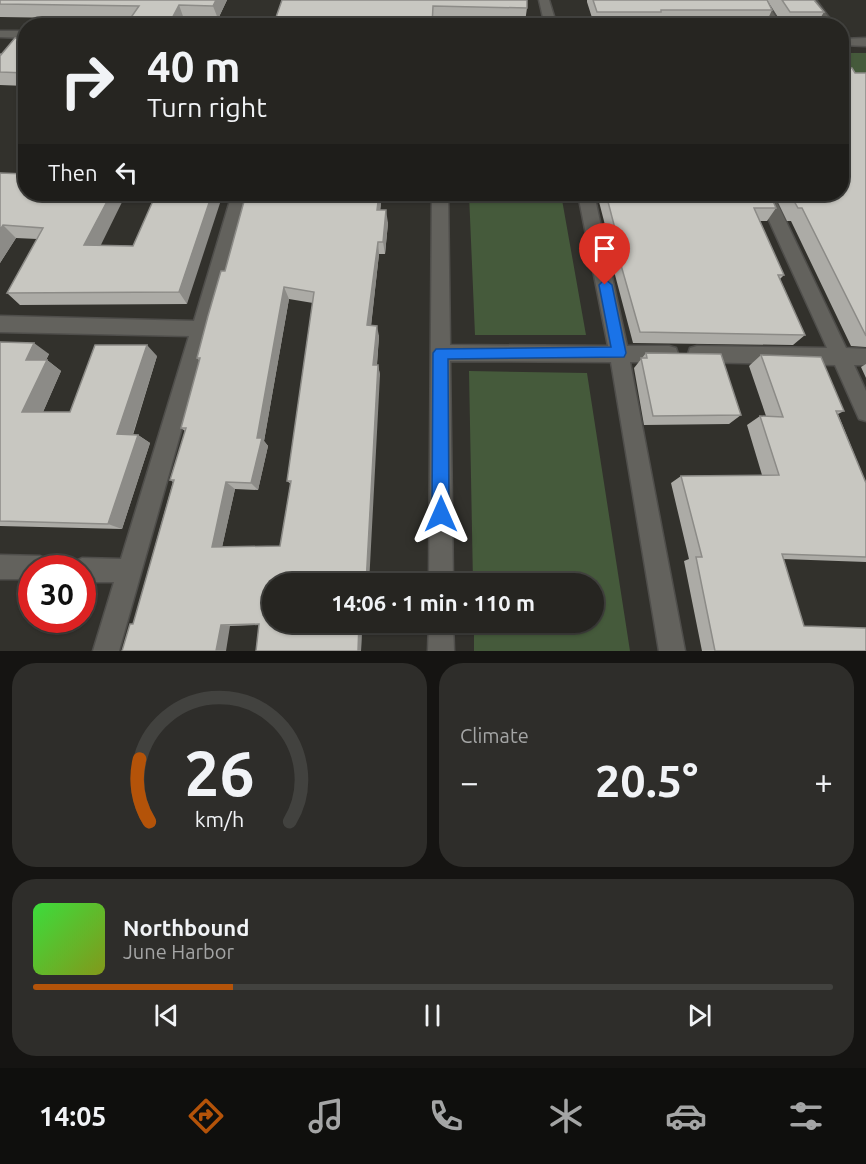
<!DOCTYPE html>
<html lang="en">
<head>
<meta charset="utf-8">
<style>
	body { margin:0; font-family:Ubuntu,sans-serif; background:#2e2d2a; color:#f1f3f6; height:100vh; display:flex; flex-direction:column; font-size:22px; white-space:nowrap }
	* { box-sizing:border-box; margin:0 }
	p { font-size:20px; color:#a4a5a5 }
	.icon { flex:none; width:33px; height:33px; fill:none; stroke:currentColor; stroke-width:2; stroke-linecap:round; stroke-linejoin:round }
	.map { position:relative; height:651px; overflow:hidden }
	.drawer { display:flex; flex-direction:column; gap:12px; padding:12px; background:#151412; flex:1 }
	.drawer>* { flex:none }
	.top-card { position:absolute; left:18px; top:18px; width:831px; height:183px; border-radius:24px; box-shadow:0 2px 4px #0004,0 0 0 2px #42423f; background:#262521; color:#f1f3f6; overflow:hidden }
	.speed { position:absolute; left:18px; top:555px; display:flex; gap:12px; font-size:30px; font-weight:700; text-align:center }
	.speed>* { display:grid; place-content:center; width:78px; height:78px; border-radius:50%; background:#262521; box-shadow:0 2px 4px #0004,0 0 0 2px #42423f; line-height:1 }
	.speed .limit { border:9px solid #d22; background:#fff; color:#111 }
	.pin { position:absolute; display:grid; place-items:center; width:51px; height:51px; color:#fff; margin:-62px -26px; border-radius:50% 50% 50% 0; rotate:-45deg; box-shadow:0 0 6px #0007 }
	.pin .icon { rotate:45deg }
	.me { position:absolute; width:66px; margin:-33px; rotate:0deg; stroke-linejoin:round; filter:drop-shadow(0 0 4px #0008) }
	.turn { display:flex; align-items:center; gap:21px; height:126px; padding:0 30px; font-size:27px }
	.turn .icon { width:78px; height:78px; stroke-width:2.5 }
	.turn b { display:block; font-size:42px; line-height:51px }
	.then { display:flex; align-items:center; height:57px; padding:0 30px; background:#0003; gap:12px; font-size:22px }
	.big { font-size:45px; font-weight:700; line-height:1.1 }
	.drawer .tile { flex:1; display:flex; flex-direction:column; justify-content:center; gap:9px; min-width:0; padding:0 21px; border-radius:24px; background:#2e2d2a }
	.drawer .dial { align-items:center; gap:0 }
	.dial svg { height:156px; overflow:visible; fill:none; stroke:#42423f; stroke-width:7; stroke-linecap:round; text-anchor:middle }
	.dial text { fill:#f1f3f6; stroke:none }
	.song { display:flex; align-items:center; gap:18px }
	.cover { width:72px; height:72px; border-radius:9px; background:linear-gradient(135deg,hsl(120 70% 55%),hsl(70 70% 35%)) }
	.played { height:6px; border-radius:3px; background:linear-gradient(90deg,#b45309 25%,#42423f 25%) }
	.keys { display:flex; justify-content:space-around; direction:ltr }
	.heat { display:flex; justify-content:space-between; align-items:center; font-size:33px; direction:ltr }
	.drawer .tiles { flex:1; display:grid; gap:12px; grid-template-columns:1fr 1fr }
	.tile:last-child { grid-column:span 2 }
	.trip { position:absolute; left:262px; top:573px; width:342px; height:60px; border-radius:30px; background:#262521; box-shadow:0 2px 4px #0004,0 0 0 2px #42423f; font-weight:700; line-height:60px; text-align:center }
	.tab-bar { display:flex; height:96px; justify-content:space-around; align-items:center; background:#0f0f0d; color:#a4a5a5 }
	.tab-bar .icon { width:42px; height:42px }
	.tab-bar .on { color:#b45309 }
	.tab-bar b { font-size:27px; color:#f1f3f6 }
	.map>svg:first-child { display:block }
	.green { fill:#455a3b }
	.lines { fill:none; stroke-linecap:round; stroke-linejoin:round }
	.minor-casing { stroke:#4f4e4b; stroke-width:3 }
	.minor { fill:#63625d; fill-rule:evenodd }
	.wall { fill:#acaba6; fill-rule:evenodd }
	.shaded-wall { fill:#8c8b87 }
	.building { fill:#c8c7c1; stroke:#8c8b87; stroke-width:1.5; fill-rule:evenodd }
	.route { fill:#1a73e8; stroke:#114b97; stroke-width:1.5 }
</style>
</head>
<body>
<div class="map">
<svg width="866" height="651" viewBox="0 0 866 651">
	<rect width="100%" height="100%" fill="#32312c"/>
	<path class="green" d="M842,53H866V84H842Z
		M469,194H561L586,335H475Z
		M469,371L587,373L630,651H474V623L594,622V584L473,583Z"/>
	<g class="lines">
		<defs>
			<path id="minor" d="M539,0H549L557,26H545Z
				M756,0H766L781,26H770Z
				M805,0H816L835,26H824Z
				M0,31H26V38L0,37Z
				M866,38V46L842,45V39Z
				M232,194H248L119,651H93L114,582H82V568H71L74,562L82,558L121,559L189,336L0,332V316L194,321Z
				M432,194H448L450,345L608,346L578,194H594L627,346H669L676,348L678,354L676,360L669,362H630L685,651H659L611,362L450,361L453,584H429Z
				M757,194H773L846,348L866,349V365H854L866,391V421L859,419L835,365L697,362L690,360L688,354L690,348L697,346L827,348Z
				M0,555L40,556L48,560L52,568H32V579H0Z
				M429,622H453L454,651H428Z"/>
		</defs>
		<use href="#minor" class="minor-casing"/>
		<use href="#minor" class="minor"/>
	</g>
	<path class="wall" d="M0,0H227L218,19H184L181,26H125L129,19L0,17Z
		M282,0L527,8L525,22L433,19Z
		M587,0H767L772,10L766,23L658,22L657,24H594L587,2Z
		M767,0H814L824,12L816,25H783Z
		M26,39V86L0,85V53L1,54Z
		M855,73H866V347L851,346L791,221H787L774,194H842Z
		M0,173L101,245L133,246L156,194L187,304L20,305L7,293L37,239L16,238L0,263Z
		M382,194L380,210L388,223L385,254H379L371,325L379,336L377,365H378L380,375L273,622H362L361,651L259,625L230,626L133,624L173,482L170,480L185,431L181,428L200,361L197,358L225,271ZM289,299L313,303L287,481L291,484L280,546L222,547L235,489L258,490L268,446L264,441Z
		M597,194H770L776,208L767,221H759L784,275L780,279L805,335L793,345L633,343L610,256L612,252Z
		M0,342L49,354L46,360H47L61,371L43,412H70L157,356L133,435H138L150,443L122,529L0,526Z
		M646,353L741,415L729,424L644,425L634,368Z
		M761,355L844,411L838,414L866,483V562L783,559L804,626L866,651H702L684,561L689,559L671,483L681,476L762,475L747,425L760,416H766L749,366Z
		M866,364V378L861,367Z"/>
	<path class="shaded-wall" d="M216,0H227L218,19L213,6Z
		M179,5L184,19L181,26H168Z
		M111,194H126L95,257L84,245Z
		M212,194H223L187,304L179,292Z
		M379,194H382L379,223L377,210Z
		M386,210L388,223L385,254L383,242Z
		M3,225L16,238L0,263V230Z
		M378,242L379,254L370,336L367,325Z
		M284,287L289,299L264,441L268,446L258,490L251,483L257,438Z
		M377,326L379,336L376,375L373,365Z
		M34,343L49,354L41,370L26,360Z
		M147,345L157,356L130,443L117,434Z
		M47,360L61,371L39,421L22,412Z
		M378,365L380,375L369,584H366Z
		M138,435L150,443L122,529L108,524Z
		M226,482L235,489L221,552L212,547Z
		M359,622H362L361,651H358Z
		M221,625L230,626L226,651H216Z"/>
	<path class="building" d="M0,0H216L213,6L179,5L168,26H125L139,6L0,4Z
		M282,0H527V8L433,6L432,26H273Z
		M593,0H767L772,10H661V12H597Z
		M782,0H814L824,12H790Z
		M15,38L26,39V73L0,72V56Z
		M842,68H852L855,73H866V336L802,208H798L790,194H842Z
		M0,173L26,174V194H111L84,245L133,246L156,194H212L179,292L7,293L43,228L3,225L0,230Z
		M246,194H379L377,210H386L383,242H378L367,325L377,326L373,365H378L366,584H273V622H359L358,651H256L259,624L221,625L216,651H122L130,624H133L174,480H170L186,428H181L200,358H197L208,316L221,271H225ZM284,287L314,292L287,481H291L280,546L212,547L226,482L251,483L262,438H257Z
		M606,194H770L776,208H754L784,275H778L805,335L640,332L615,244H619Z
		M0,342L34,343L26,360H47L22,412H70L95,345H147L117,434L138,435L108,524L0,521Z
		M646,353L721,354L741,415L653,416L641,358H647Z
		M761,355L821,357L844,411H836L866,483V557L782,554L804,626L866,628V651H715L696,557H702L681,476L779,475L760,416L783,417Z"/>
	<path class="route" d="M605,279L612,285L626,353L624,357L448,359L449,514L446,520L441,523L435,520L432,514L433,353L436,349L611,347L599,285Z"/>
</svg>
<div class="speed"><div class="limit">30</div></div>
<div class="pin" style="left:605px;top:285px;background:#d93025"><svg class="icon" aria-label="arrive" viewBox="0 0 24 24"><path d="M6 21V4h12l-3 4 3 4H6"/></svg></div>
<svg class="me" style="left:441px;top:514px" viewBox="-20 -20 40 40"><path d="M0-17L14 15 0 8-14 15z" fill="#1a73e8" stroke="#fff" stroke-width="4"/></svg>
<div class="trip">14:06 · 1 min · 110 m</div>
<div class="top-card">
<div class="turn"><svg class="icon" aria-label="right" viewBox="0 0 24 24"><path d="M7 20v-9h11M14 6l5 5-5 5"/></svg><div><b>40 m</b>Turn right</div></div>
<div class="then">Then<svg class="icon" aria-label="left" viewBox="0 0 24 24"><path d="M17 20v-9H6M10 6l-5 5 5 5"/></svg></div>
</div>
</div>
<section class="drawer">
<div class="tiles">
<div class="tile dial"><svg viewBox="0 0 100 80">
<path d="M14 69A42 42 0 1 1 86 69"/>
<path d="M14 69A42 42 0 0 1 9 37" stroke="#b45309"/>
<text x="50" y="56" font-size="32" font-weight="700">26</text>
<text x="50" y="72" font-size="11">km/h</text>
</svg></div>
<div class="tile"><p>Climate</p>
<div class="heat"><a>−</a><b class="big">20.5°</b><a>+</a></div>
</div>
<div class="tile">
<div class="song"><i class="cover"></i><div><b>Northbound</b><p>June Harbor</p></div></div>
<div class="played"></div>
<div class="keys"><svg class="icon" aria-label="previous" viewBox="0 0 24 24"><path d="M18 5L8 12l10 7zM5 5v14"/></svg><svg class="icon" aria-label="pause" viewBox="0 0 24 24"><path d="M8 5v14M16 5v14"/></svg><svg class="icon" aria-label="next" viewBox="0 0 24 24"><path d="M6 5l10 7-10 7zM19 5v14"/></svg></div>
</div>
</div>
</section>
<nav class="tab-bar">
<b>14:05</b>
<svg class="icon on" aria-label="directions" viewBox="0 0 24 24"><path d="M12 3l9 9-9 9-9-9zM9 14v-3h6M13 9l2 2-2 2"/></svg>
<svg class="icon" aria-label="music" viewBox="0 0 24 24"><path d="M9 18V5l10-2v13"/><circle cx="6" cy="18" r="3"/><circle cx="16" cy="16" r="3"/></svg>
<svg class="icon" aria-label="phone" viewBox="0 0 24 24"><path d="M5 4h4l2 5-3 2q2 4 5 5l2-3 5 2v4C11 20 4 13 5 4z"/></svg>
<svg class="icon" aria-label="climate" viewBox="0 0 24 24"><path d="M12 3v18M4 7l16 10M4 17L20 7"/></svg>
<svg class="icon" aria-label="car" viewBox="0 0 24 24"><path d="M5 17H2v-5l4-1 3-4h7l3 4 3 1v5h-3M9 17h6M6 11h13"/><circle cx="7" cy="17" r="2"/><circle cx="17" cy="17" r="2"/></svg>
<svg class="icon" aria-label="filters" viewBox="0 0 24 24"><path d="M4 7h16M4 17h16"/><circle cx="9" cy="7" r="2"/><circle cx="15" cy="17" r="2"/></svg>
</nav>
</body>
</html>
